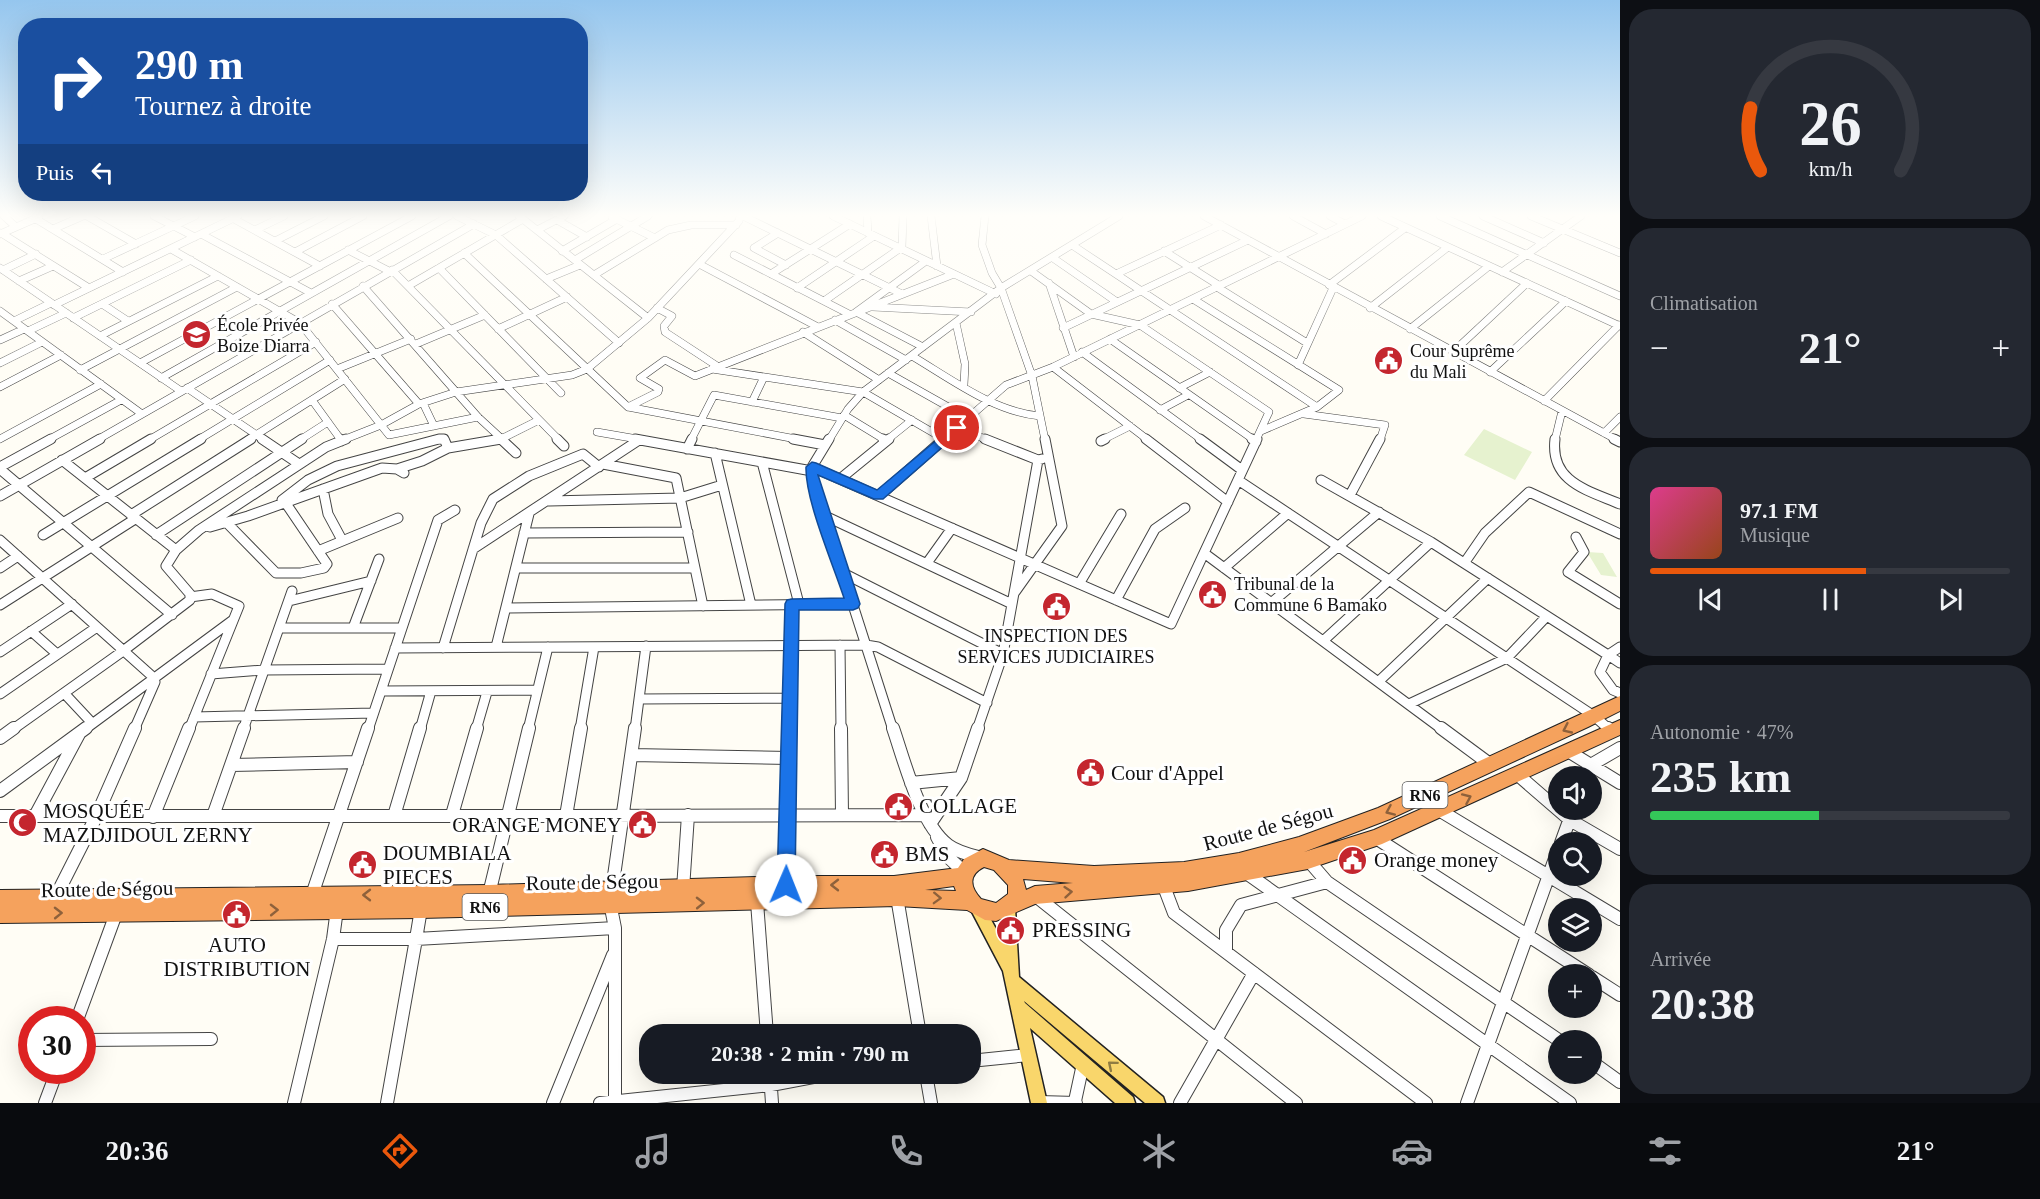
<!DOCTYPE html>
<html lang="fr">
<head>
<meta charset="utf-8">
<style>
	body { margin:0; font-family:Georgia,serif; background:#242831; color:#f1f3f6; height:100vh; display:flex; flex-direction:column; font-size:22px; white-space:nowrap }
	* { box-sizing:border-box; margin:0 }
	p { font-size:20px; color:#9ea1a6 }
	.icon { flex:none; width:33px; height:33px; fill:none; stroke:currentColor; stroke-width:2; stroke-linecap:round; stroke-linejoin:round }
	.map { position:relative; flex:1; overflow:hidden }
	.panel { display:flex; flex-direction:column; gap:9px; padding:9px; background:#0d0f14; width:420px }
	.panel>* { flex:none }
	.hud { position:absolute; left:18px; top:18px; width:570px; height:183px; border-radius:24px; box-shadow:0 6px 24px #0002; background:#1a4fa0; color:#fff; overflow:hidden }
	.fabs { position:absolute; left:1548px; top:766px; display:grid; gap:12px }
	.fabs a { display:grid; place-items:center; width:54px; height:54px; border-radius:50%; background:#171b24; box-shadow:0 6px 24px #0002; font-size:30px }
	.speed { position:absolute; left:18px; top:1006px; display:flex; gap:12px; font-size:30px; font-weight:700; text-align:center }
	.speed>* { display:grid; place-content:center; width:78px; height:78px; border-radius:50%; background:#171b24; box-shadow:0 6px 24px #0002; line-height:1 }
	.speed .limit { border:9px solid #d22; background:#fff; color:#111 }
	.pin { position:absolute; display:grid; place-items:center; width:51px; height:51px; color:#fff; margin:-26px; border:3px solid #fff; border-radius:50%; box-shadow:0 2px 6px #0007 }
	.me { position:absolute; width:66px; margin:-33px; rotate:1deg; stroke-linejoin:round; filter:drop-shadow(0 0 4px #0008) }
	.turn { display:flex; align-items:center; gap:21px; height:126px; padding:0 18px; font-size:27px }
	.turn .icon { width:78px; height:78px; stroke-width:2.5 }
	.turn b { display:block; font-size:42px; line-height:51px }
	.then { display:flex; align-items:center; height:57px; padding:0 18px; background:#0003; gap:12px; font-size:22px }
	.big { font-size:45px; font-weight:600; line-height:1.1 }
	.panel .widget { flex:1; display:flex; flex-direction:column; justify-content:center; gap:9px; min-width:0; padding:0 21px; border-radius:24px; background:#242831 }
	.panel .dial { align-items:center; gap:0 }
	.dial svg { height:156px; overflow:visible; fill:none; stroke:#363941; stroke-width:7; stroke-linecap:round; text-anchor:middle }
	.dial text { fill:#f1f3f6; stroke:none }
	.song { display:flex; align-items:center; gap:18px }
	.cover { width:72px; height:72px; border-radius:9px; background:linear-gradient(135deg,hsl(330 70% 55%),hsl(20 70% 35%)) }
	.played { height:6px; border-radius:3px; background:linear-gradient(90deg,#ea580c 60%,#363941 60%) }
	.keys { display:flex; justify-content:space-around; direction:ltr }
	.heat { display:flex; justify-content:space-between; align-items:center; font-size:33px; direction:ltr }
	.charge { height:9px; border-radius:4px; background:linear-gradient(90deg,#34c759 47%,#363941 0) }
	.trip { position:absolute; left:639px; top:1024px; width:342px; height:60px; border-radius:24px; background:#171b24; box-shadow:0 6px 24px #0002; font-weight:600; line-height:60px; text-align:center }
	.tab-bar { display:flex; height:96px; justify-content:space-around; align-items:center; background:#090b0e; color:#9ea1a6 }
	.tab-bar .icon { width:42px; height:42px }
	.tab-bar .selected { color:#ea580c }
	.tab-bar b { font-size:27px; color:#f1f3f6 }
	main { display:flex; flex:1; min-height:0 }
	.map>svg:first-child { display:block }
	.pitch { fill:#e6f2cf }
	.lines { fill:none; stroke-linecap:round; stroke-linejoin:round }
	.minor-far2-casing { stroke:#444; stroke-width:8 }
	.minor-far1-casing { stroke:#444; stroke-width:11 }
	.minor-casing { stroke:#444; stroke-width:14 }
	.major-casing { stroke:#222; stroke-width:3 }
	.highway-casing { stroke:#222; stroke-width:2 }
	.minor-far2 { stroke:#fff; stroke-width:7 }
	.minor-far1 { stroke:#fff; stroke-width:9 }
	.minor { stroke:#fff; stroke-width:12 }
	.major { fill:#f9d66b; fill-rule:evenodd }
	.highway { fill:#f5a25d; fill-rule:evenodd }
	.oneway { stroke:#8e613b }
	.oneway2 { stroke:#917d42 }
	.route { fill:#1a73e8; stroke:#114b97; stroke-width:1.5 }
	.labels { text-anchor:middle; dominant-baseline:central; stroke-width:6; stroke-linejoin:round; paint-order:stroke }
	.shield { fill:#fff; stroke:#585858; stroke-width:1.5 }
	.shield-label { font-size:16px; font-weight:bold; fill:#111 }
	.poi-label { font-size:18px; fill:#111; stroke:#fff; text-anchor:start }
	.near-poi-label { font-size:21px; fill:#111; stroke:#fff; text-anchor:start }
	.near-street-label { font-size:21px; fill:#111; stroke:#fff }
</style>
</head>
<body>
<main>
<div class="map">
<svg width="1620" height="1103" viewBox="0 0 1620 1103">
	<rect width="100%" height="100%" fill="#fffdf5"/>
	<path class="pitch" d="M1484,429L1532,452L1515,480L1464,455Z
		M1587,552L1603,553L1617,577L1601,575Z"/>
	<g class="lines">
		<defs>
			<path id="minor-far2" d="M4,216L16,227
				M87,216L136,244
				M154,216L195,237
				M457,216L496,235L619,343
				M519,216L648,318
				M743,216L902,294
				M833,216L996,294
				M867,216L868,233
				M931,216L937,266
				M985,216L982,245L992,273L1001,288L1032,376L1045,440
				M1204,216L1617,440
				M1293,216L1326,234
				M1330,216L1345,224
				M1381,216L1620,326
				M1440,216L1620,296
				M1483,216L1544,243
				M1531,216L1620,253
				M612,217L655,238
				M36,219L123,272
				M234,219L320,266
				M557,220L587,237
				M53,229L83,216
				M255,230L284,216
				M537,230L564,216
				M1,233L89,288
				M0,234L39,217
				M201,234L311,293
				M275,241L324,216
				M1072,245L1317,407
				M754,248L786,265
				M754,248L778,233
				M171,249L300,323L389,435L478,417
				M348,250L389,271
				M562,251L617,219
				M1164,251L1220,286
				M295,252L363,216
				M464,253L628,407L801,440
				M734,255L849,314
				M1053,258L1117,302
				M103,259L195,216
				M575,260L648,216
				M699,264L818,327
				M0,268L181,391
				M439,268L561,393
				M3,270L36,254
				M392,270L559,440
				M1031,271L1091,314L1140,325L1269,412L1256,440
				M1502,272L1581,216
				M771,274L850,224
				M1116,274L1221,225
				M594,275L668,230L691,225H736
				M546,279L580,265
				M19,281L53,266
				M1049,283L1074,357
				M1329,285L1405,228
				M363,286L478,417L503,440
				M408,286L523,219
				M1217,287L1307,343
				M797,288L874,236
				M1193,299L1339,390L1317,407L1261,431
				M824,301L902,247L903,216
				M102,304L128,321
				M332,304L419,404
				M54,305L238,216
				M873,307L971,312
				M657,308L672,316L664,326L665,332L717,366
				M1370,308L1448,247
				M0,311L142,414
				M73,318L191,260
				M835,320L906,360
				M14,321L51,303
				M956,323L965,364L964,385
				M1063,328L1248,240
				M498,329L567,297
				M1410,329L1489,266
				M28,331L66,313
				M803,332L879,380
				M100,336L218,276
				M1110,339L1254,440
				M0,340L24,329
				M416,344L485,315
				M923,347L856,312L926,261
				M1082,352L1202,440
				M1453,352L1527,283
				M912,356C951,379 994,412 1040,416
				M0,363L42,342
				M140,363L412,216
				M1298,365L1333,288
				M1053,367L1148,440
				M337,369L411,339
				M712,369L863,392L944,439
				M80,370L237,287
				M1490,372L1566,301
				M888,373L968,418
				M161,378L449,216
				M0,387L61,355
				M187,388L264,440
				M1179,388L1210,372
				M312,400L341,440
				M1544,401L1619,325
				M752,402L764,377
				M423,403L434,426
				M628,407L658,392L659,389L640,378L665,360L695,376L954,274
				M1160,410L1188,395
				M1304,414L1385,425L1380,440
				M844,415L885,440
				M957,428L988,440
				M597,432L643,440
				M1604,433L1620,417
				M0,439L101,384
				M48,440L121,400
				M97,440L474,224
				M149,440L316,342
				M198,440L330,360
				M248,440L345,379
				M300,440L328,422
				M343,440L381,425L419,404L456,392L572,375L587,369L648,318L739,221L740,216
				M434,440H445
				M493,440L501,439L539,420
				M691,440L714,395L842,418
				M829,440L848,409L863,392L1001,288L1119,216
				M887,440L912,420
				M943,440L1006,385L1053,367L1362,216
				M1102,440L1130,426
				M1555,440L1562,411"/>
			<path id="minor-far1" d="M262,439L299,464
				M340,439L341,441
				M501,439L516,453
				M557,439L564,446
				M635,439L812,471
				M793,439L825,445
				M829,439L812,467V477L893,730
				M883,439L886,441
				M985,439L1038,460L1042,459
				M1146,439L1228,502
				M1200,439L1242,470
				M1252,439L1256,442
				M1555,439C1550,482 1587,490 1620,504
				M1614,439L1620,442
				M1101,441L1105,439
				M687,449L692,439
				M715,453L751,605
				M62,460L176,550
				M762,462L799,604
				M603,464L676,478L703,606
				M0,467L51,439
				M812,467L1171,624L1257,439
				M0,469L172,615
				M397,469L422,461L448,448L501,439
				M85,478L151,439
				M840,479L889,439
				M1238,480L1594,716L1610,730
				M1321,480L1431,542L1608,655L1600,672L1613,690L1620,693
				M323,489L328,514L342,540
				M1350,495L1380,439
				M0,496L100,439
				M879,496L944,439
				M282,500L308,480L337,466L439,439H444L448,448
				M549,501L680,498L722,485
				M131,515L251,439
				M823,515L1012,604
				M226,522L276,573H301L324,568L327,564L285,502
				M210,527L248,516L382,468L397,469L404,473
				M524,533L688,532
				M43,535L201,439
				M156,535L302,439
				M1576,537L1584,552L1568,572L1620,604
				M0,540L153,677L155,682L134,730
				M473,549L639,440
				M318,551L398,518
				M1204,553L1443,730
				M1465,562L1485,533L1529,492L1620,534
				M927,563L952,528
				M0,568L18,556
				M516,568H695
				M1224,568L1288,513
				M843,573L1003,654
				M1079,584L1121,514
				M1015,592L1062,526L1045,439
				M1116,600L1155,529L1185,508
				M289,601L371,581
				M1271,603L1379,512
				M0,605L135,519
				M506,608L853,604
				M279,628H402
				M353,628L379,559
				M31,631L57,654
				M1323,641L1431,542
				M840,645L841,730
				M496,647L529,514
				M1620,647L1608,655L1620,663
				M395,648L866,645L878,647L987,703
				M443,648L481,523L493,499L529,476L583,454L599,467
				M0,652L72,604
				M211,674L264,670L388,669
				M1378,682L1488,578
				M381,691L537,690
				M64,693L92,723
				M0,694L97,627
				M639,699L646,646
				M1409,704L1507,658L1547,616
				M194,717L373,713
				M12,730L123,651L190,600V594L166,566L176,550L199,530L326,447L346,439
				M84,730L233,620
				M189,730L239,606L212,594L190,597
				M243,730L292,591
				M368,730L438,520L455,510
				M420,730L431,691
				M476,730L487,692
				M528,730L548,647
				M580,730L594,647
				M635,730L639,699L790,698
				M789,730L792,604
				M977,730L1003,654L1038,460"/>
			<path id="minor" d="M841,728L842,815
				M893,728C904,760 920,824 948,845C957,852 970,855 982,858
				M1441,728L1491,765
				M1608,728L1612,731
				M0,738L14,728
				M1568,751L1620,783
				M632,755L789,758
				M231,765L357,762
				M1518,775L1570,820L1620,849
				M1585,777L1589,766L1620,748
				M911,783L961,778
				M0,791L86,728
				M1439,810L1620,919
				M452,815L477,728
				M0,816H566L581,728
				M35,816L79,734
				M213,816L244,728
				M394,816L420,728
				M566,816L926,815
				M153,817L189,728
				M930,824L961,778L978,728
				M937,837L948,857L964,872
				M1376,838L1589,975
				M1561,843L1573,810
				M1308,860L1327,882L1560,1041
				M1245,872L1570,1103
				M1163,884L1174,913L1426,1103
				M786,885L789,728
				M683,889L688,815
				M612,890L635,728
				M489,894L529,728
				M312,895L368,728
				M897,897L920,1035
				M1037,897L1296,1103
				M55,898L96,817L135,728
				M757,902L767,1035
				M610,903L615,928V1101
				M421,909L416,939L615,928
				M333,939H416L387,1103
				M1226,952V930L1241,905L1327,882
				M1592,977L1620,995
				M77,1020L117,911
				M82,1040L211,1039
				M970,1061L1029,1055
				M1592,1062L1620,1082
				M770,1074L772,1103
				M926,1074L931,1103
				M1075,1101L1083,1064
				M1039,1102L1076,1103
				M45,1103L57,1071
				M294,1103L333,939L337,909
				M553,1103L613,955
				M600,1103L771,1085L829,1074
				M1180,1103L1254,973
				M1467,1103L1558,850"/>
			<path id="major" d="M1008,901L1013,903L1015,908L1019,977L1163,1097L1165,1103H1145L1024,1001L1025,1003L1133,1097L1135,1103H1115L1030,1028L1047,1103H1031L1003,971L971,910L973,905L978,903L983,905L1002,940L1001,908L1003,903Z"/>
			<path id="highway" d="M1620,696V711L1588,727L1390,819L1304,852L1374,830L1620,720V735L1382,844L1308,869L1188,891L1035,904L996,921L985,920L967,910L897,906L421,918L0,923V890L489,885L786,876H894L958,868L964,859L983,849L1009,860L1094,866L1184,862L1239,853L1299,837L1378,808ZM984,867L994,870L1008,885V894L996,903L981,899C970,887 968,875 984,867ZM1023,879L1073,883L1035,886L1026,890ZM954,886L956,891L925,890Z"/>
		</defs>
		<use href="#minor-far2" class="minor-far2-casing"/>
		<use href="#minor-far1" class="minor-far1-casing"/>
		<use href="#minor" class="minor-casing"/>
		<use href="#major" class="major-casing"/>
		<use href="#highway" class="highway-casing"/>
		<use href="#minor-far2" class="minor-far2"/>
		<use href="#minor-far1" class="minor-far1"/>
		<use href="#minor" class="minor"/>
		<use href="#major" class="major"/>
		<use href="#highway" class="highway"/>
	</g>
	<defs><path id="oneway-chevron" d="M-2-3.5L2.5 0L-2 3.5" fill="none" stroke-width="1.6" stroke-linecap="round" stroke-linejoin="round" transform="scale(1.5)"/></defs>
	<g class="oneway">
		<use href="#oneway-chevron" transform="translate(1567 729) rotate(155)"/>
		<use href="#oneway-chevron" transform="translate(1467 798) rotate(-24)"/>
		<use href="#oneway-chevron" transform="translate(1390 811) rotate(156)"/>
		<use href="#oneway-chevron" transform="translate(835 885) rotate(180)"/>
		<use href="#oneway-chevron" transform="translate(1068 892) rotate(-5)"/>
		<use href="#oneway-chevron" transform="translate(367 895) rotate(180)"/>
		<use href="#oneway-chevron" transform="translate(937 898) rotate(2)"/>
		<use href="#oneway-chevron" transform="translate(700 903) rotate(-1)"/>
		<use href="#oneway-chevron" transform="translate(274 910) rotate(-1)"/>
		<use href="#oneway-chevron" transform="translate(58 913) rotate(-1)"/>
	</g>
	<use class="oneway2" href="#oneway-chevron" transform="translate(1112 1065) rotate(-140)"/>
	<linearGradient id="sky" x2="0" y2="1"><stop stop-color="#95c6ee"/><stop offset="0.58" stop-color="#fffefa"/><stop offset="1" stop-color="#fffefa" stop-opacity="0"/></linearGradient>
	<rect width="1620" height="371" fill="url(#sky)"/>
	<path class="route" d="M957,423L963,428L962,430L883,499H874L818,475L860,604L858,608L853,610H799L795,885L792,891L786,894L780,891L777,885L785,604L787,600L792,599L844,598C833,564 805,500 806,467L812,462L816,463L877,490Z"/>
	<defs>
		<symbol id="school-disc" viewBox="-11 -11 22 22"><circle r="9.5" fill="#c4262e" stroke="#fff"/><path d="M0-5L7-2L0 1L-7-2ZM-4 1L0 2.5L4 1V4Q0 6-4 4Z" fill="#fff"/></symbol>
		<symbol id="civic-disc" viewBox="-11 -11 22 22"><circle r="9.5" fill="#c4262e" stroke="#fff"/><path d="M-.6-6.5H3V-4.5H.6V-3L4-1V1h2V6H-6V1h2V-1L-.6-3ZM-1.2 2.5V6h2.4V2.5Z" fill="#fff"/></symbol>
		<symbol id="mosque-disc" viewBox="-11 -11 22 22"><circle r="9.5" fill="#c4262e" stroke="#fff"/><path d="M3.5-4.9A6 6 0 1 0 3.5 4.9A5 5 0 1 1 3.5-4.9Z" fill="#fff"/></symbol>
	</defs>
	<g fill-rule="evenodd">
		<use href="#school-disc" x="180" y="318" width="33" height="33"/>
		<use href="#civic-disc" x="1372" y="344" width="33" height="33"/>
		<use href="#civic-disc" x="1196" y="578" width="33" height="33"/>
		<use href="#civic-disc" x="1040" y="590" width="33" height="33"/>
		<use href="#civic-disc" x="1074" y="756" width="33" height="33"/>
		<use href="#civic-disc" x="882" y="790" width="33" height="33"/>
		<use href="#mosque-disc" x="6" y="806" width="33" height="33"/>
		<use href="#civic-disc" x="626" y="808" width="33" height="33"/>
		<use href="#civic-disc" x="868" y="838" width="33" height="33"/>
		<use href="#civic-disc" x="1336" y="844" width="33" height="33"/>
		<use href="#civic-disc" x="346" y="848" width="33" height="33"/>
		<use href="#civic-disc" x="220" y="898" width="33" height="33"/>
		<use href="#civic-disc" x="994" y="914" width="33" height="33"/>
	</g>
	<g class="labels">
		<g class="shield">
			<rect x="1402.5" y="782" width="45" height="26" rx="4.5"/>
			<rect x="462.5" y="894" width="45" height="26" rx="4.5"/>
		</g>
		<g class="shield-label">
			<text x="1425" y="795">RN6</text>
			<text x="485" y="907">RN6</text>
		</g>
		<g class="poi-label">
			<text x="217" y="325">École Privée<tspan x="217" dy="21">Boize Diarra</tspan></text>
			<text x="1410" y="351">Cour Suprême<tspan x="1410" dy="21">du Mali</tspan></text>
			<text x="1234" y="584">Tribunal de la<tspan x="1234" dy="21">Commune 6 Bamako</tspan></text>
			<text x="1056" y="636" text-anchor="middle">INSPECTION DES<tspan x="1056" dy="21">SERVICES JUDICIAIRES</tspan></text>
		</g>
		<g class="near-poi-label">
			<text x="1111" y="773">Cour d'Appel</text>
			<text x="919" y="806">COLLAGE</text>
			<text x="43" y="811">MOSQUÉE<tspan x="43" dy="24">MAZDJIDOUL ZERNY</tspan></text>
			<text x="622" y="825" text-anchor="end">ORANGE MONEY</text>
			<text x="383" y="853">DOUMBIALA<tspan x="383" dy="24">PIECES</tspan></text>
			<text x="905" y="854">BMS</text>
			<text x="1374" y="860">Orange money</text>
			<text x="1032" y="930">PRESSING</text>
			<text x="237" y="945" text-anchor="middle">AUTO<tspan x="237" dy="24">DISTRIBUTION</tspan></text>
		</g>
		<g class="near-street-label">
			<text transform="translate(1268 827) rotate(-15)">Route de Ségou</text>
			<text transform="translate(592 882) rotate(-1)">Route de Ségou</text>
			<text transform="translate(107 889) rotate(-1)">Route de Ségou</text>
		</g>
	</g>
</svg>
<div class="fabs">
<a><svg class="icon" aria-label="sound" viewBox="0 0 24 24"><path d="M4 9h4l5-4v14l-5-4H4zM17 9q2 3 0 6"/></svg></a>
<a><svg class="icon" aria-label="search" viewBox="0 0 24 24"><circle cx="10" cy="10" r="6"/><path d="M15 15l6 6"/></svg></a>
<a><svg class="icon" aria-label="layers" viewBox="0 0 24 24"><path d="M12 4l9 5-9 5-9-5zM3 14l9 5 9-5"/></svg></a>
<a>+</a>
<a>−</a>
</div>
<div class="speed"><div class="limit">30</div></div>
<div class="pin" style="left:957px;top:428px;background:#d93025"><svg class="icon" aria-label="arrive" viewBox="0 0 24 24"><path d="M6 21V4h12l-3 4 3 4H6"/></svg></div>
<svg class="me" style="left:786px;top:885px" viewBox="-20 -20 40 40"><circle r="19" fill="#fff"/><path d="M0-13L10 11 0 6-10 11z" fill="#1a73e8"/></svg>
<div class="trip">20:38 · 2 min · 790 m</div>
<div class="hud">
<div class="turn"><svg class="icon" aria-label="right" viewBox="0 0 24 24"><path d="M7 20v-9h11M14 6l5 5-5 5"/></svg><div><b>290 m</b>Tournez à droite</div></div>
<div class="then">Puis<svg class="icon" aria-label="left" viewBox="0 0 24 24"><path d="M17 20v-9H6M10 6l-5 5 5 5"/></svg></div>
</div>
</div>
<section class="panel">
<div class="widget dial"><svg viewBox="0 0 100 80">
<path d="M14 69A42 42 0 1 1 86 69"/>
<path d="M14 69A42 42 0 0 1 9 37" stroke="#ea580c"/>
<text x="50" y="56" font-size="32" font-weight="700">26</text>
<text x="50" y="72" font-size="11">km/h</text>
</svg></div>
<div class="widget"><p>Climatisation</p>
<div class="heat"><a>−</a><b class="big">21°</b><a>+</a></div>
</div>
<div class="widget">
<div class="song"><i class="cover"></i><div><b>97.1 FM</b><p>Musique</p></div></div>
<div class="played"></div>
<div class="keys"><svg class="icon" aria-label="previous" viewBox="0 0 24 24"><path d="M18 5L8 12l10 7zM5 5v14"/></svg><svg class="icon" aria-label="pause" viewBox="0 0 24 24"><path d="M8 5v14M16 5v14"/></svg><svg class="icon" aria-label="next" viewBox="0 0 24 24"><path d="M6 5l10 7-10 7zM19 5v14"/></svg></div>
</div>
<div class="widget"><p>Autonomie · 47%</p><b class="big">235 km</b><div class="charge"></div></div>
<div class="widget"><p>Arrivée</p><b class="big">20:38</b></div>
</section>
</main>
<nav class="tab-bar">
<b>20:36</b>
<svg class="icon selected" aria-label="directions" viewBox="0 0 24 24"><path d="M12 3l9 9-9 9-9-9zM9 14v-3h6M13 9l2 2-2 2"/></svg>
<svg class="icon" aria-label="music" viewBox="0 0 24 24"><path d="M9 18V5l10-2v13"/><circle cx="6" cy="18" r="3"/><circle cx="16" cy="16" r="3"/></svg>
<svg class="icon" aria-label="phone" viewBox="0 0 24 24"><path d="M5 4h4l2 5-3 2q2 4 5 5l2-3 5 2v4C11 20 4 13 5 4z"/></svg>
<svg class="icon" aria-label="climate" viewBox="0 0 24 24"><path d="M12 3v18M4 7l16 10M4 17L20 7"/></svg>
<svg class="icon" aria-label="car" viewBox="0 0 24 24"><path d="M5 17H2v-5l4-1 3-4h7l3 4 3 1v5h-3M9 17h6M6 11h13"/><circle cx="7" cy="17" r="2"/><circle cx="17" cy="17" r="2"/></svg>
<svg class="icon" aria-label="filters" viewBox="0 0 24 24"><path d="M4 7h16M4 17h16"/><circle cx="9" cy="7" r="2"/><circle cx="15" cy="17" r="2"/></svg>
<b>21°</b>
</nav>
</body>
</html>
